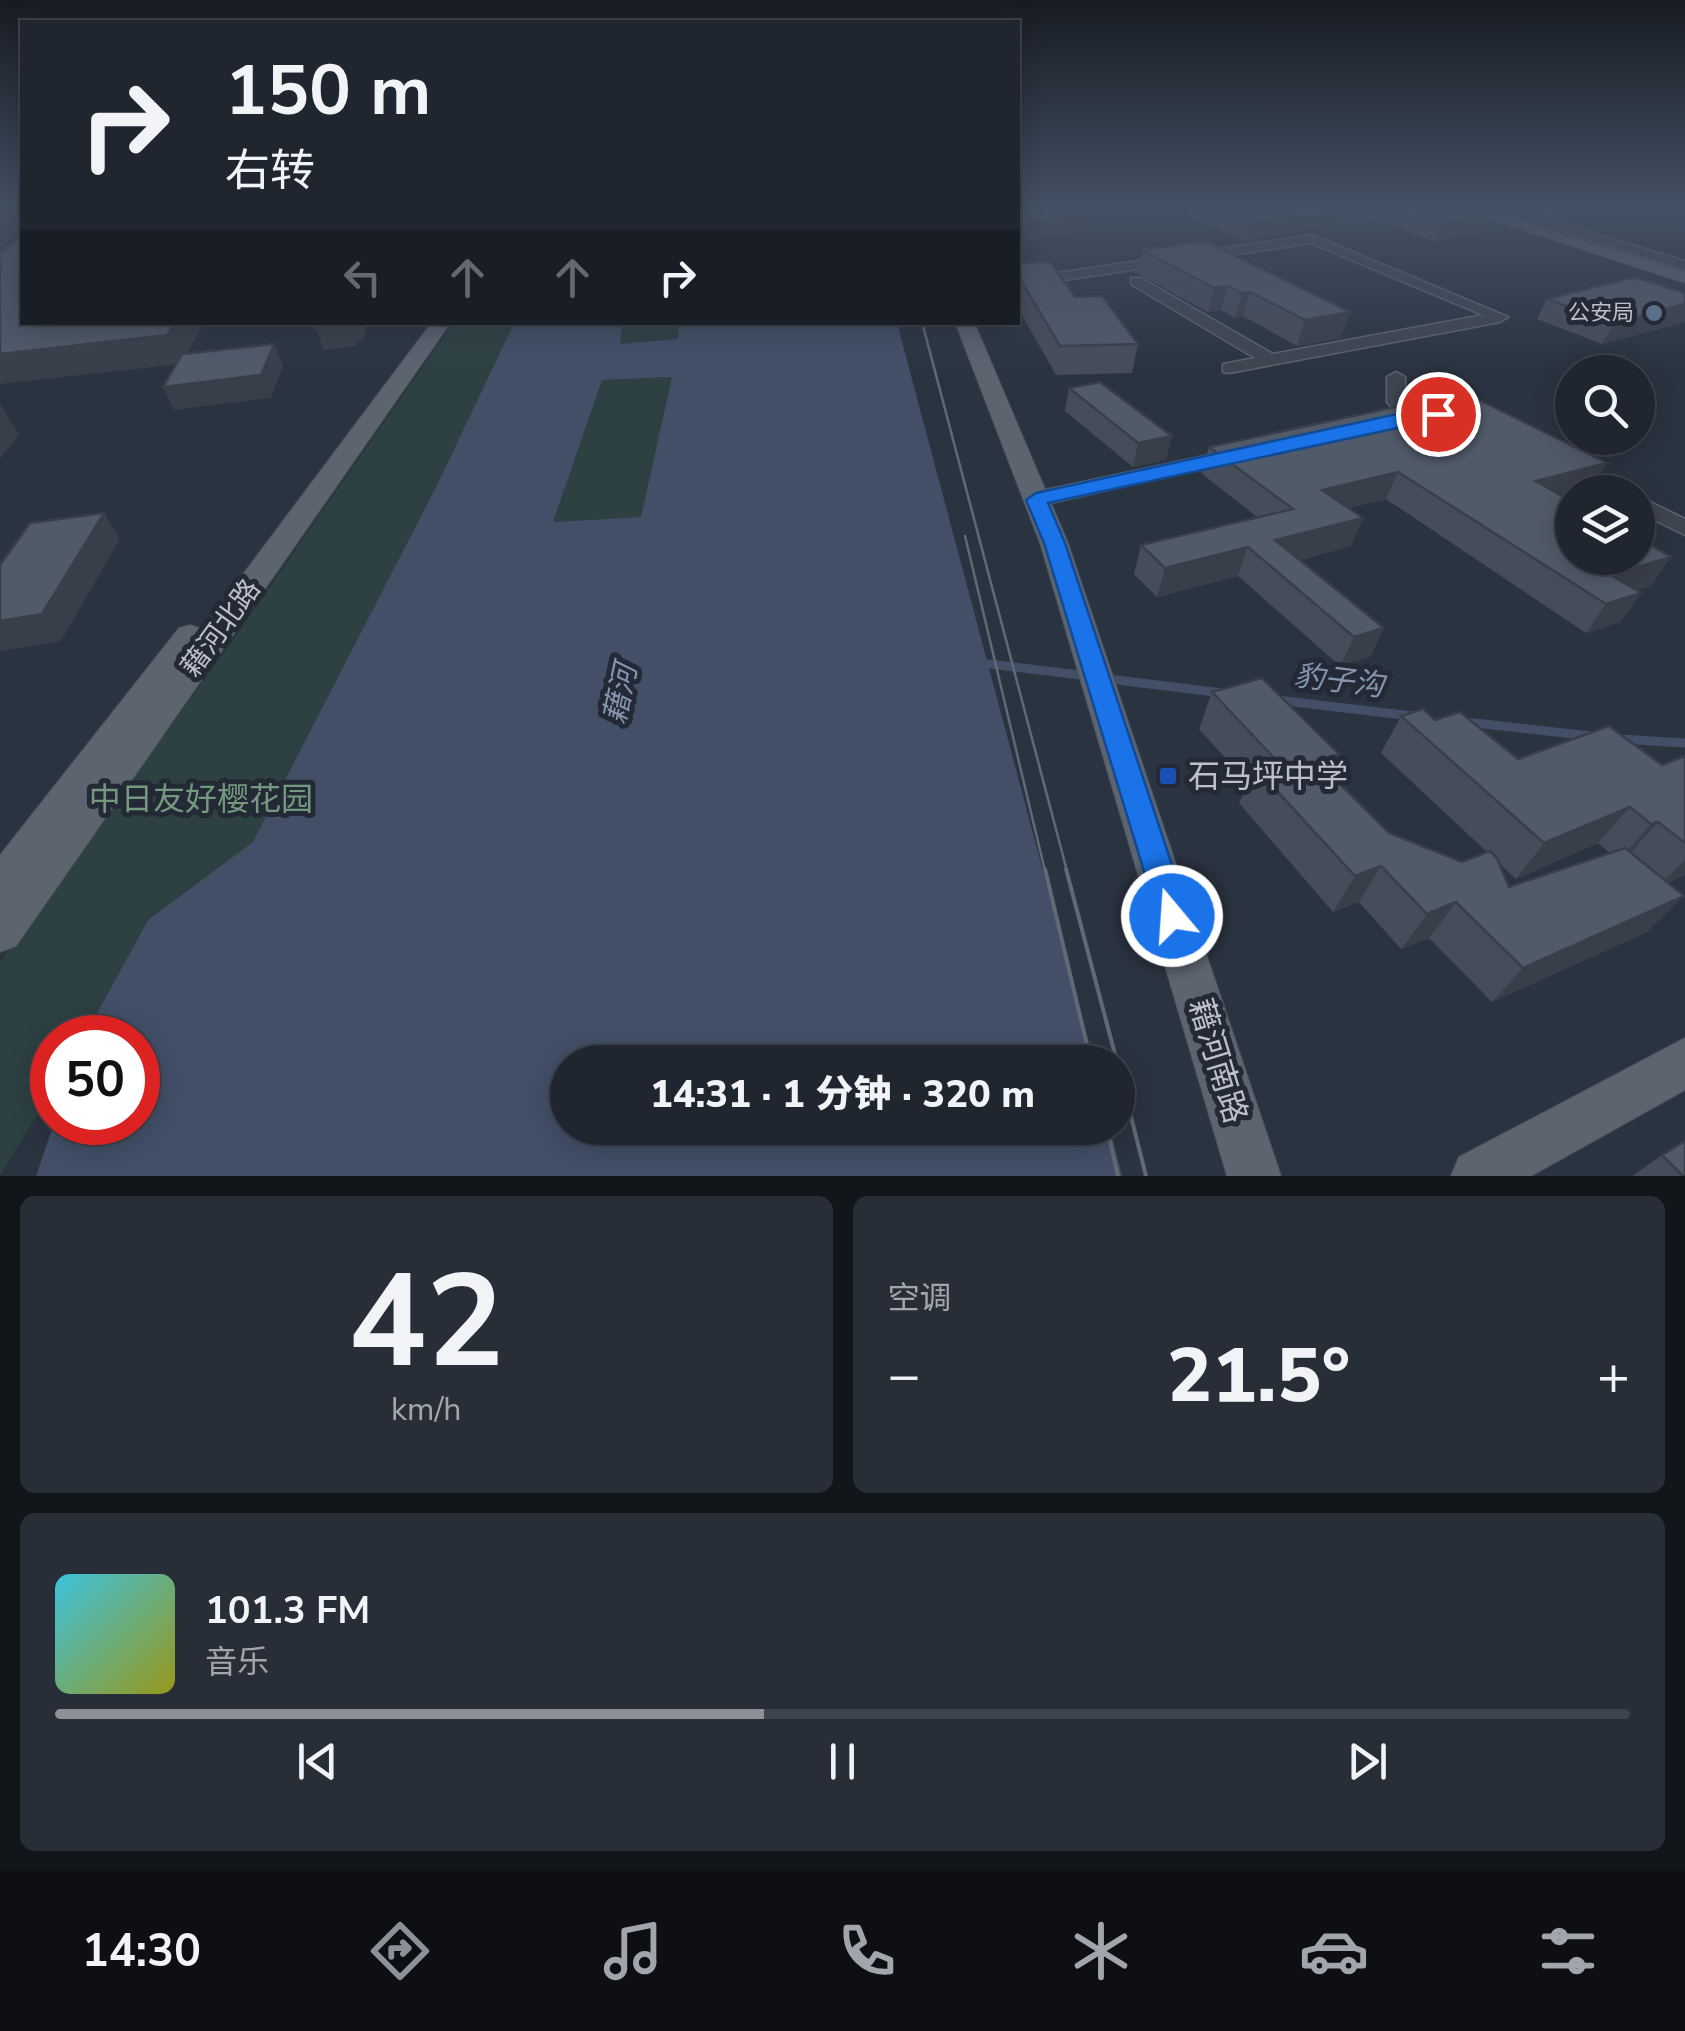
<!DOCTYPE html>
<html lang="zh">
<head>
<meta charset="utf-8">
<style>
	body { margin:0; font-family:"Nunito Sans","Noto Sans SC",sans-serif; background:#282e38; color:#f1f3f6; height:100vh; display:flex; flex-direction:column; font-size:38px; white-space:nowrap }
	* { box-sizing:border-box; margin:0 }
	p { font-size:32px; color:#a2a5ab }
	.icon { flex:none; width:55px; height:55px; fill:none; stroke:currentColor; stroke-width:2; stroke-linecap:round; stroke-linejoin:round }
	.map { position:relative; height:1176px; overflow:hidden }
	.sheet { display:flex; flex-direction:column; gap:20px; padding:20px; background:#12151a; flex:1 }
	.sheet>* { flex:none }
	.guide { position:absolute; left:20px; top:20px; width:1000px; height:305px; border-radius:0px; box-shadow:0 5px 25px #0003,0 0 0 2px #3d434c; background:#202630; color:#f1f3f6; overflow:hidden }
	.controls { position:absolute; left:1555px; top:355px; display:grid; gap:20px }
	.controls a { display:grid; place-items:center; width:100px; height:100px; border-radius:50%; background:#202630; box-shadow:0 5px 25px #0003,0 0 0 2px #3d434c; font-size:50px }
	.speed { position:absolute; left:30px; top:1015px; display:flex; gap:20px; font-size:50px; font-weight:700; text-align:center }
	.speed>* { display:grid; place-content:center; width:130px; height:130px; border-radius:50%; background:#202630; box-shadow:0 5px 25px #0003,0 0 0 2px #3d434c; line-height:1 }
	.speed .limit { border:15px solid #d22; background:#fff; color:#111 }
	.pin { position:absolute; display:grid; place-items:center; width:85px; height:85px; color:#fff; margin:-42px; border:5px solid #fff; border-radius:50%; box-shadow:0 2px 10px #0007 }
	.me { position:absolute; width:110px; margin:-55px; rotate:342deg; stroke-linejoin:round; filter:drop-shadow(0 0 8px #0008) }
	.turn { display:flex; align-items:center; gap:35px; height:210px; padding:0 40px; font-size:45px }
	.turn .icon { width:130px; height:130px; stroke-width:2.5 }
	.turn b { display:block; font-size:70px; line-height:85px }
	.lanes { display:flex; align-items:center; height:95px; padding:0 40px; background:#0003; justify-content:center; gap:50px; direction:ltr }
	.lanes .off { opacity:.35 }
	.big { font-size:75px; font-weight:800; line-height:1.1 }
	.sheet .widget { flex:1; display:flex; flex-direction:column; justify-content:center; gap:15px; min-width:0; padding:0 35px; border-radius:15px; background:#282e38 }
	.sheet .dial { align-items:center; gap:0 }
	.dial b { font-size:130px; line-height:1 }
	.song { display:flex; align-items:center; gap:30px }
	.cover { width:120px; height:120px; border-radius:15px; background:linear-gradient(135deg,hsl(190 70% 55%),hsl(60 70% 35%)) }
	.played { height:10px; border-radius:5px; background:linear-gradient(90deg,#8c9099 45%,#3d434c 45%) }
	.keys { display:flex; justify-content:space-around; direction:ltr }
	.heat { display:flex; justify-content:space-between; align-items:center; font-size:55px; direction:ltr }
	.sheet .tiles { flex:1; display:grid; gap:20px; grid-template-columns:1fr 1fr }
	.widget:last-child { grid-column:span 2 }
	.trip { position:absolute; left:550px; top:1045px; width:585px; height:100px; border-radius:50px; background:#202630; box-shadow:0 5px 25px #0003,0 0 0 2px #3d434c; font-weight:800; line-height:100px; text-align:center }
	.tab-bar { display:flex; height:160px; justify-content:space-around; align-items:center; background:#0d0f13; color:#a2a5ab }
	.tab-bar .icon { width:70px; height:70px }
	.tab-bar .current { color:#8c9099 }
	.tab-bar b { font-size:45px; color:#f1f3f6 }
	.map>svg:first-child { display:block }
	.green { fill:#2d4042 }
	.water { fill:#424f67; fill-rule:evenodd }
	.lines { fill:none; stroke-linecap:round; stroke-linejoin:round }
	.stream { stroke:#424f67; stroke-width:9 }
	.minor-casing { stroke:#5c636e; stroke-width:3 }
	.major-casing { stroke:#484e5a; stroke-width:2 }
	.minor { fill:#3e4551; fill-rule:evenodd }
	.major { fill:#5c6470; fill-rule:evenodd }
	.tram-far1 { stroke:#616977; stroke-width:2.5 }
	.tram { stroke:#616977; stroke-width:4 }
	.wall { fill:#464d5a; fill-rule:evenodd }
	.shaded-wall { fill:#393f4a }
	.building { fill:#515a69; stroke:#393f4a; stroke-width:2.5 }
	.route { fill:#1a73e8; stroke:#114b97; stroke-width:2.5 }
	.service-dot { fill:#5c6f8a; stroke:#232a36; stroke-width:4 }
	.transit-dot { fill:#1a4fb4; stroke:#232a36; stroke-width:4 }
	.labels { text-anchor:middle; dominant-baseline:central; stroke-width:10; stroke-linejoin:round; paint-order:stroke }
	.far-poi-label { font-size:22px; fill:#bbc0cb; stroke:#232a36; text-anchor:end }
	.street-label { font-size:28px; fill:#bbc0cb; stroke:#232a36 }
	.water-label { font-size:30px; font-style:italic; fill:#8695ae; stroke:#232a36 }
	.near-poi-label { font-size:32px; fill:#bbc0cb; stroke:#232a36; text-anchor:start }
	.near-park-label { font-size:32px; fill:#75997f; stroke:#232a36 }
	.near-street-label { font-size:32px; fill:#bbc0cb; stroke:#232a36 }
</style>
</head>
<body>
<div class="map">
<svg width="1685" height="1176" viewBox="0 0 1685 1176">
	<rect width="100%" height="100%" fill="#2a3340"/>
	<path class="green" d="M453,323H514L438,483L253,842L148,920L84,1037L52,1038V1091L0,1176V962L235,637Z
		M623,323H679V339L620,344Z
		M673,377L641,517L552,522L602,380Z"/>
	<path class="water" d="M514,323H623L620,344L678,339L679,323H897L1094,1062H568V1128H1110L1122,1176H36L54,1123L138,1122V1038L84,1037L148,920L253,842L438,483ZM672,377L641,517L553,522L602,380Z"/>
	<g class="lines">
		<path class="stream" d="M989,664L1089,676
			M1108,679L1223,693
			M1277,700L1412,716
			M1466,722L1591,736
			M1620,739L1685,743"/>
		<defs>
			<path id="minor" d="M1072,205H1105L1018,219V211Z
				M1166,205H1190L1184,209Z
				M1481,205H1499L1685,261V270Z
				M1312,235L1508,317L1500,322L1229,373L1223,372V364L1255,358L1131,284V278H1141L1273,354L1483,315L1311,243L1018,287V279Z
				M1396,372L1405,377V401L1421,417L1418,421H1404L1387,402V377Z
				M1237,449L1244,451L1247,455L1244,459L1037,506L1026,499L1037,492Z
				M1569,461L1626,487L1629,492H1602L1562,471L1559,467L1562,463Z
				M1638,496L1685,519V535L1638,512Z"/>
			<path id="major" d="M1446,205H1467L1685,272V283Z
				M432,322H451L16,946L0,952V855L179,628L190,625L202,629Z
				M955,322H974L1068,543L1281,1176H1227L1040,543Z
				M1685,1038V1090L1531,1176H1451L1459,1157Z"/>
		</defs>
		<use href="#minor" class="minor-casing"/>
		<use href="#major" class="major-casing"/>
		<use href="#minor" class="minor"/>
		<use href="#major" class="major"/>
		<path class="tram-far1" d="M922,322L1067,871
			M965,536L1045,871"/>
		<path class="tram" d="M1045,869L1091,1062
			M1066,869L1117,1062
			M1118,1065L1146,1176
			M1107,1128L1118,1176"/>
	</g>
	<path class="wall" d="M1190,205H1458L1483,232L1434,241L1367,217L1244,241L1188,215Z
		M1510,205H1597L1559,217Z
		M1142,250L1350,312L1341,338L1297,346L1243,316L1235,318L1221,310L1208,312L1137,273Z
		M1018,263L1075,297L1138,344L1132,373L1056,375L1018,308Z
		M1685,293V322L1602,344L1537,319L1547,299Z
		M1069,388L1166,460L1133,467L1065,411Z
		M1209,447L1590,490L1564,497L1671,557L1651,586L1636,590L1641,593L1620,622L1586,633L1386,499L1348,508L1351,546L1300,560L1384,628L1370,657L1340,666L1238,576L1157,597L1134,574L1141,545L1257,517L1201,473Z
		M1212,692L1329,773L1389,833L1462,862L1487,852L1381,753L1401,716L1435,720L1518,759L1662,765L1685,756V875L1667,883L1647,932L1492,1002L1429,938L1401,949L1359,902L1333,912L1239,803L1248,783L1199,729ZM1598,843L1610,853L1509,887L1500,864L1516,879Z
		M1662,1155L1685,1176H1632Z"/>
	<path class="shaded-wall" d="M10,205H22V227L0,246V212Z
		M1352,205H1372L1367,217L1244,241L1249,224Z
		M1566,205H1597L1559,217Z
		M1089,213L1086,231L1018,242V225Z
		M1490,215L1483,232L1434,241L1440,224Z
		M1228,286L1221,310L1208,312L1214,288Z
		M1250,292L1243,316L1235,318L1242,293Z
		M1685,304V322L1602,344L1614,323Z
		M1350,312L1341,338L1297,346L1305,320Z
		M176,322H205L181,364L0,384V354Z
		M349,322H367L364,340L357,341L356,346L324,350L316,329Z
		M274,344L283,366L271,398L174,410L163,387Z
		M0,404L19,434L0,459Z
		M1172,436L1166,460L1133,467L1138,443Z
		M1607,463L1590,490L1572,492V494L1520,508L1536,481Z
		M1398,472L1386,499L1312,517L1322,490Z
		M104,513L120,539L61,641L0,651V621Z
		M1363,518L1351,546L1272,567L1275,540Z
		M1248,547L1238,576L1157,597L1165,568Z
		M1671,557L1651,586L1601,601L1611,575Z
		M1641,593L1620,622L1586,633L1606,604Z
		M1384,628L1370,657L1340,666L1354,637Z
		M1339,754L1321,790L1317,761Z
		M1630,807L1598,843L1516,879L1544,843Z
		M1658,822L1626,858L1619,861L1651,824Z
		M1685,860V875L1659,886Z
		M1381,866L1359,902L1333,912L1355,876Z
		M1684,896L1647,932L1492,1002L1523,968Z
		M1456,902L1429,938L1401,949L1427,914Z"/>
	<path class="building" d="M0,205H10L0,212Z
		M1018,205H1070L1089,213L1018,225Z
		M1205,205H1352L1249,224Z
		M1385,205H1458L1490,215L1440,224Z
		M22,234V322H176L167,335L0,354V253Z
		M1205,241L1350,312L1305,320L1250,292L1242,293L1228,286L1214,288L1142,250Z
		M1050,262L1075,297L1102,296L1138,344L1060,346L1018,276V263Z
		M1635,277L1685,293V304L1614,323L1547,299Z
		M317,322H349L348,325L316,329Z
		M274,344L261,375L163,387L182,354Z
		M1100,382L1172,436L1138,443L1069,388Z
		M1473,397L1607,463L1536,481L1572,502V558H1638V538L1671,557L1611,575L1641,593L1606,604L1398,472L1322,490L1363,518L1275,540L1384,628L1354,637L1248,547L1165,568L1141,545L1293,509L1209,447L1423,401Z
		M104,513L42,614L0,621V565L30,523Z
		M1262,678L1339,754L1317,761L1389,833L1462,862L1490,851L1497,858L1509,887L1625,848L1684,896L1523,968L1456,902L1427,914L1381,866L1355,876L1255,767L1276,760L1212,692Z
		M1423,709L1435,720L1460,712L1518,759L1609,726L1662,765L1685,756V843L1658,822L1651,824L1630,807L1544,843L1401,716Z
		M1685,1141V1176H1683L1662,1155Z"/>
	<linearGradient id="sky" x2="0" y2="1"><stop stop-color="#171c23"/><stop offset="0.56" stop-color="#445064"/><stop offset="1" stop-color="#445064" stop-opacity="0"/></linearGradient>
	<rect width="1685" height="369" fill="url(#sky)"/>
	<path class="route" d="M1438,409L1444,411V418L1048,503L1065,543L1189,916L1184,927L1172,931L1161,927L1044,543L1026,500L1036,493L1411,411Z"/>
	<circle class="service-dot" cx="1654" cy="313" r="10"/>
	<rect class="transit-dot" x="1158" y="766" width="20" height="20" rx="5"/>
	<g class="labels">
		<g class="far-poi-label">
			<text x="1634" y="313">公安局</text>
		</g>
		<g class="street-label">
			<text transform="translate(221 628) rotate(-54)">藉河北路</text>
		</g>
		<g class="water-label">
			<text transform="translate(1339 681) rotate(7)">豹子沟</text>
			<text transform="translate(621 694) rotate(-78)">藉河</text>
		</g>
		<g class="near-poi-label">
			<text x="1188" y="776">石马坪中学</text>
		</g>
		<g class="near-park-label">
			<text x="201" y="799">中日友好樱花园</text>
		</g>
		<g class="near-street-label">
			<text transform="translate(1218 1061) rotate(73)">藉河南路</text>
		</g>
	</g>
</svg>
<div class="controls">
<a><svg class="icon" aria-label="search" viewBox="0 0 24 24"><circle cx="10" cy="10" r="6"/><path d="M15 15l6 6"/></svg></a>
<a><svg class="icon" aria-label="layers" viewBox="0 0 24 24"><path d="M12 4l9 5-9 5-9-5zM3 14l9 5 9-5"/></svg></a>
</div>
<div class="speed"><div class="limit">50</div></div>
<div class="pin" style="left:1438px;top:414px;background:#d93025"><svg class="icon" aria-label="arrive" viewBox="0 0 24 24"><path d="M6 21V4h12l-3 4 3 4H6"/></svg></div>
<svg class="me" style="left:1172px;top:916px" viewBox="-20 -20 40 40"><circle r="17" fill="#1a73e8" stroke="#fff" stroke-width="3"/><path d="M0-11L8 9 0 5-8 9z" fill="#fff"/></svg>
<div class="trip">14:31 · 1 分钟 · 320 m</div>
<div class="guide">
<div class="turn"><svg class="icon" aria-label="right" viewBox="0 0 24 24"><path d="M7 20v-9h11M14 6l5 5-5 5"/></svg><div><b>150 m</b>右转</div></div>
<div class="lanes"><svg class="icon off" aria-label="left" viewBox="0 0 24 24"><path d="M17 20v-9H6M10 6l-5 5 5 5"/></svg><svg class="icon off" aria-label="ahead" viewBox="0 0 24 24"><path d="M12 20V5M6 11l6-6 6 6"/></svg><svg class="icon off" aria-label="ahead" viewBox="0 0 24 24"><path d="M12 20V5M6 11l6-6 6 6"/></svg><svg class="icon" aria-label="right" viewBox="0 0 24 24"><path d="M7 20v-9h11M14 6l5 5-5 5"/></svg></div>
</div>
</div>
<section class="sheet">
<div class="tiles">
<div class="widget dial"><b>42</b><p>km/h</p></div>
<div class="widget"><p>空调</p>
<div class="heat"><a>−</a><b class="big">21.5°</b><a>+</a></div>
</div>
<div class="widget">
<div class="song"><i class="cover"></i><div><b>101.3 FM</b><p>音乐</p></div></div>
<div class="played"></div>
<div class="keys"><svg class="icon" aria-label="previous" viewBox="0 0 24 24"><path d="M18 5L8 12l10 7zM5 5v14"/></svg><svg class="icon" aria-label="pause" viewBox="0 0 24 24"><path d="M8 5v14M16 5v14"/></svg><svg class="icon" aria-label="next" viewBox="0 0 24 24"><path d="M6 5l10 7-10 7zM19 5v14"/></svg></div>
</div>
</div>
</section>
<nav class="tab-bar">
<b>14:30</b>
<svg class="icon current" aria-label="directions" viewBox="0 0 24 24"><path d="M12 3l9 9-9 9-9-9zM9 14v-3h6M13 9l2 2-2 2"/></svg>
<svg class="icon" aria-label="music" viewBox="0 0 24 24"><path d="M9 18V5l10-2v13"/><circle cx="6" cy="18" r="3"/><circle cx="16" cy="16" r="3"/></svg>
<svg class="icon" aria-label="phone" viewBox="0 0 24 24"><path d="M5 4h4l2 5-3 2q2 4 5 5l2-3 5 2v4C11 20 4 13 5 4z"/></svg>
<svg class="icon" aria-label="climate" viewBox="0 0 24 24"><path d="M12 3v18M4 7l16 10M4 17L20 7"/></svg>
<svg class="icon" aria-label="car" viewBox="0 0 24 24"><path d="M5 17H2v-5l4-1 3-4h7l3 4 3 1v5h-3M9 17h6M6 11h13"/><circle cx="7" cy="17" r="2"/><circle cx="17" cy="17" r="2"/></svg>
<svg class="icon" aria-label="filters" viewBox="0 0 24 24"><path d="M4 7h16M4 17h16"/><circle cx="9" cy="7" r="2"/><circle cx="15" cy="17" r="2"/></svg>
</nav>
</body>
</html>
